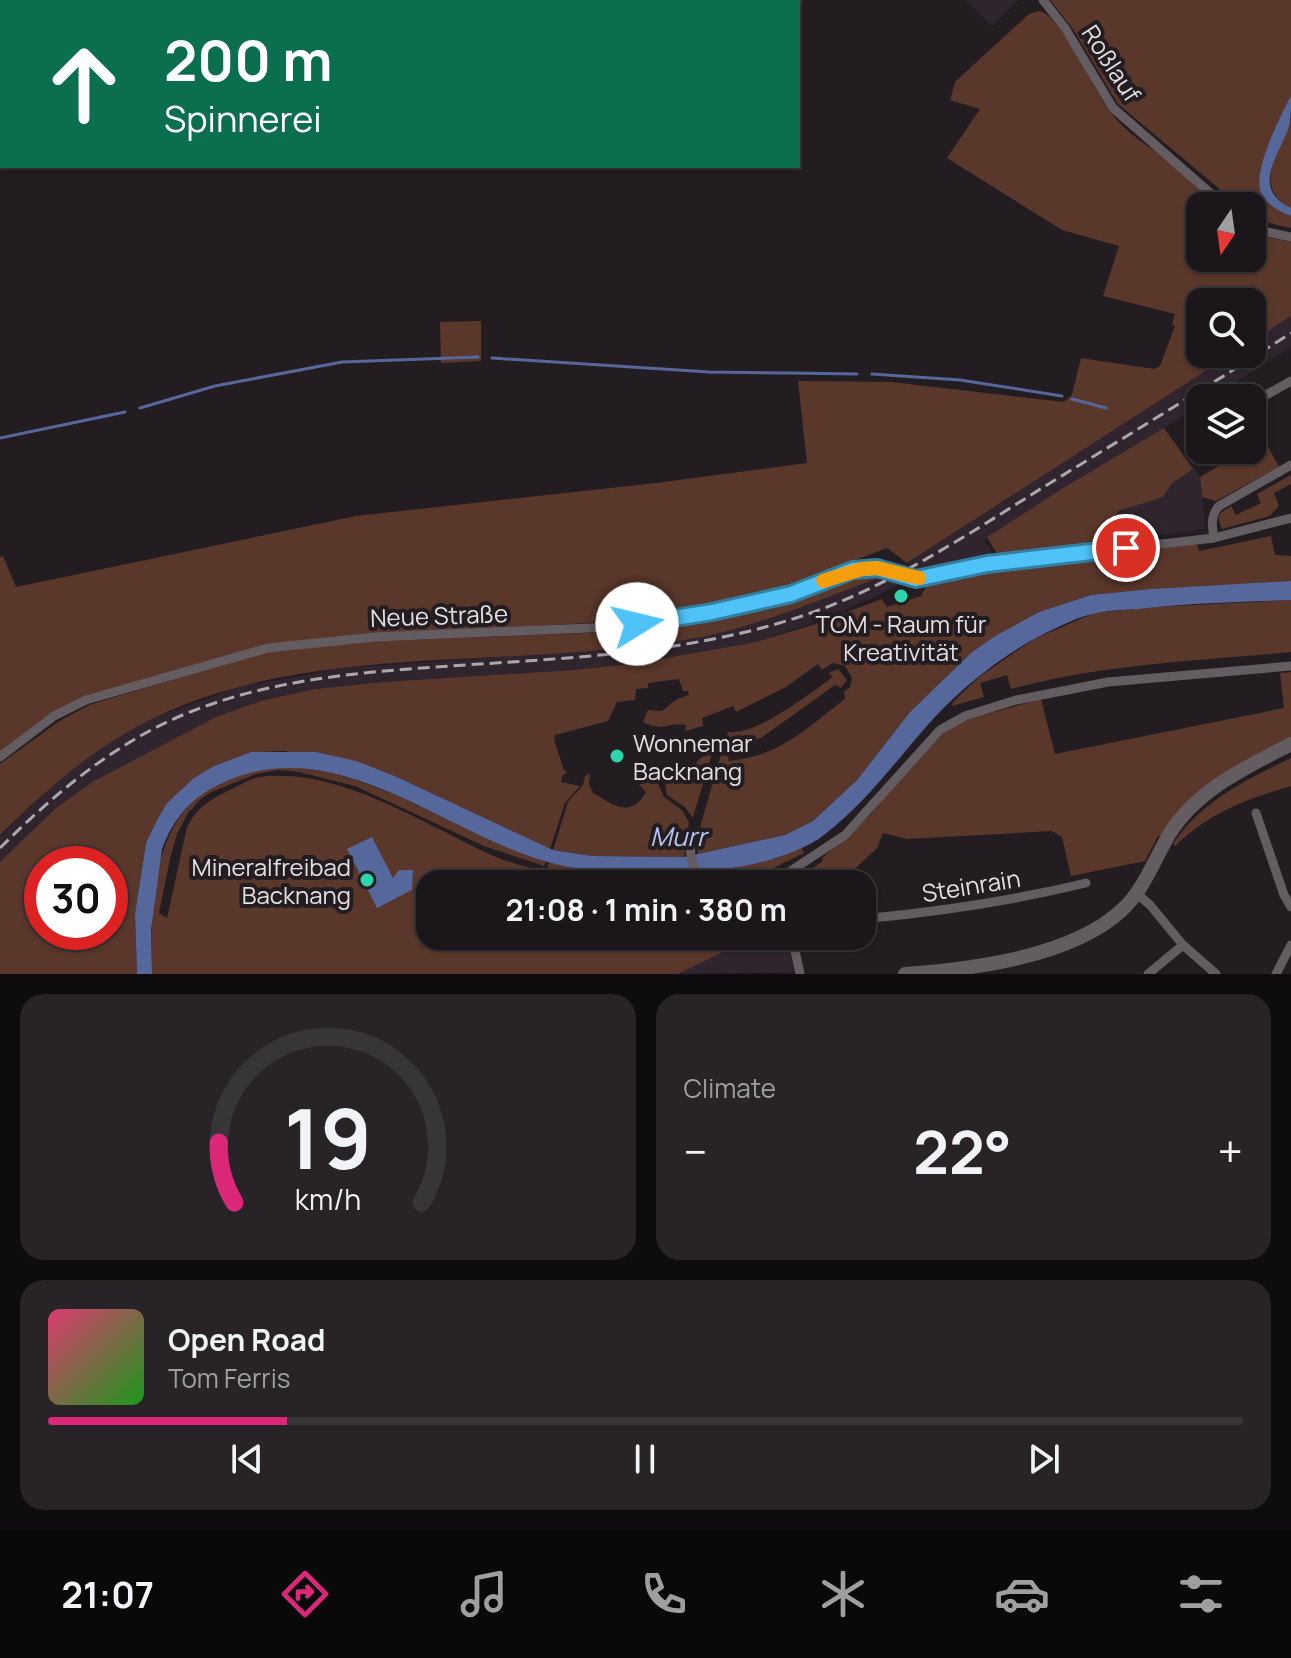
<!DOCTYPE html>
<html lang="en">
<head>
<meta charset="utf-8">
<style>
	body { margin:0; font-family:Manrope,sans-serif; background:#272326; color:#f1f3f6; height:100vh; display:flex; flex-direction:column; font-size:30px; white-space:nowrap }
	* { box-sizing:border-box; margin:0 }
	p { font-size:26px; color:#9f9fa2 }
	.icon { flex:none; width:44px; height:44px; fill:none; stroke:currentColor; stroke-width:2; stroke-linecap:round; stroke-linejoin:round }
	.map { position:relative; height:974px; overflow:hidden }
	.details { display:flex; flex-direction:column; gap:20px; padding:20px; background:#0e0c0e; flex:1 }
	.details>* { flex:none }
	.top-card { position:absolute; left:0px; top:0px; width:800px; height:168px; box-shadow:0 2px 6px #0004,0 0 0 2px #383538; background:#0b6e4f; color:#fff; overflow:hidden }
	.needle { width:52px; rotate:193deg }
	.fabs { position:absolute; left:1186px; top:192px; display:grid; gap:16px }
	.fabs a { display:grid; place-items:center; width:80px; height:80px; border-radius:16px; background:#1a1619; box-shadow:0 2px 6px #0004,0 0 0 2px #383538; font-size:40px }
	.speed { position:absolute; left:24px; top:846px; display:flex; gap:16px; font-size:40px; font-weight:700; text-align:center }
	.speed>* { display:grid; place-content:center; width:104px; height:104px; border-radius:50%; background:#1a1619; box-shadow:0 2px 6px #0004,0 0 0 2px #383538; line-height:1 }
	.speed .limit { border:12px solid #d22; background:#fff; color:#111 }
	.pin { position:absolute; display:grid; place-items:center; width:68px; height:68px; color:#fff; margin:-34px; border:4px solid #fff; border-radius:50%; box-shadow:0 2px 8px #0007 }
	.me { position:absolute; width:88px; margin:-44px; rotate:81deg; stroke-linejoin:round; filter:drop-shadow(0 0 6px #0008) }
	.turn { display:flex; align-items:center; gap:28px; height:168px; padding:0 32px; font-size:36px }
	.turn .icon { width:104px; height:104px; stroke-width:2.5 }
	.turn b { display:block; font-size:56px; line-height:68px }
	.big { font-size:60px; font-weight:700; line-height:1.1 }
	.details .tile { flex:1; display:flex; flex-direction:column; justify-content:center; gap:12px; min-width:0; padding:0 28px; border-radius:24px; background:#272326 }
	.details .dial { align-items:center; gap:0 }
	.dial svg { height:208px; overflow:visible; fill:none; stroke:#383538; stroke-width:7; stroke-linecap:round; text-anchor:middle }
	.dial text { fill:#f1f3f6; stroke:none }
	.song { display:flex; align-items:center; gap:24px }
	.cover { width:96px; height:96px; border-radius:12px; background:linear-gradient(135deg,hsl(340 70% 55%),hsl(120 70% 35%)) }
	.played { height:8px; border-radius:4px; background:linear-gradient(90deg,#db2777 20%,#383538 20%) }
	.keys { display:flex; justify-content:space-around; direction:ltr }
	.heat { display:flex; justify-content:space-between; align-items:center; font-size:44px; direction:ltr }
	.details .tiles { flex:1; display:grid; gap:20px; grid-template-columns:1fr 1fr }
	.tile:last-child { grid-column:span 2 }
	.trip { position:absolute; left:416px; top:870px; width:460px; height:80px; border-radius:24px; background:#1a1619; box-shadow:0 2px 6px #0004,0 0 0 2px #383538; font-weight:700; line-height:80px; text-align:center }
	.tabs { display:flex; height:128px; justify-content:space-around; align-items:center; background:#0a090a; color:#9f9fa2 }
	.tabs .icon { width:56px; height:56px }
	.tabs .on { color:#db2777 }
	.tabs b { font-size:36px; color:#f1f3f6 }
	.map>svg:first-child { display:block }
	.built { fill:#30252e }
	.green { fill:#5a372b; fill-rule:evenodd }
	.water { fill:#56679b }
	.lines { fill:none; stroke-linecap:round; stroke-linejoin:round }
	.stream { stroke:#56679b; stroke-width:3 }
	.street { stroke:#635c61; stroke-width:9 }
	.secondary { stroke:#635c61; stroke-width:14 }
	.rail { stroke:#aca7ab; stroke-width:3; stroke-dasharray:12 6; stroke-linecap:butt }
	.route-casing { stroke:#337fa1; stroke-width:20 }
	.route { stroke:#4fc3f7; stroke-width:14 }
	.slow { stroke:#f59e0b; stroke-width:14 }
	.poi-dot { fill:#2dd5ab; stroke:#231d21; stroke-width:3 }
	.labels { text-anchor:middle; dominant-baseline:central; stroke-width:8; stroke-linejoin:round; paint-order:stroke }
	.street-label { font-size:24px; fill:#e2dee1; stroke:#231d21 }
	.poi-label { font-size:24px; fill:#e2dee1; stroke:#231d21 }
	.water-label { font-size:26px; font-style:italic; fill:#b2c3f2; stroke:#231d21 }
</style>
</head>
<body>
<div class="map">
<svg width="1291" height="974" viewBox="0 0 1291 974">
	<rect width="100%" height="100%" fill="#231d21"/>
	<path class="built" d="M965,0H1018L992,26Z
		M1291,316V347L1211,398H1200V405L1164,428L1200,477L1205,529L999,557L987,538L984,540L993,553L931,574L913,573L908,563L1232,354H1252V341Z
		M879,578L903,583L830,617L756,642L660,659L574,670L356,685L315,689L264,700L218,716L94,781L56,808L0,862V836L65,774L121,735L151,719L239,687L343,668L610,649L704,636L796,609Z
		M756,936H788L794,972L678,974Z"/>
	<path class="green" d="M1050,0H1291V96L1272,135L1259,180L1279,211L1291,216V228C1277,225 1265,223 1252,215V206H1240L1118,104L1073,29Z
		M1040,11C1060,16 1095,90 1109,110C1126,135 1156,150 1179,169C1193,180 1206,194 1220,206H1200V258H1252V231L1267,237L1291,242V316L1252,341V302H1200V354H1232L907,563L887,548L790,585L669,612L613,621L267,645L83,698L0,753V557L3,556L16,587L356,516L656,483L807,463L798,381L892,382L1064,402L1072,395L1081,358L1154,369L1160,366L1175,326L1172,324L1175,314L1103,296L1119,246L1062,230L947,158L980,109L950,100L955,82L1029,14Z
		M1291,121V208C1252,189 1278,150 1291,121Z
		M481,321V361L441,363L440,322Z
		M1164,428L1193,469L1172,483L1163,497L1118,511L1113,525L1114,541L999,557L987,537L1065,487Z
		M1264,439L1279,467L1216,501L1202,497L1200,477L1246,450H1252V446Z
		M1291,475V484L1274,493L1279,506L1270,516L1222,529L1218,517L1222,512L1231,506L1236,515L1261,503L1257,494Z
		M1271,536L1275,555L1291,556V581L1091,595L1039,612L995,636L972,652L910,712L857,780L813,821L785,835L698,854L697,843L702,820L721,755H729L728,761C781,756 805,729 845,699L844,692L850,687L852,678L845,666L833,663L822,670L818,664L786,687L736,712L733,706L702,718L703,726L685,731L686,725C668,721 665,733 643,722L648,710L662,711L677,699L689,695L688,691H683L679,679L648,683V688L636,689L635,700L617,702L608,721L555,735L554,740L564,770L567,773L562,776L561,782L580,786L565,803L550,849L397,777L285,751L251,752L214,766L167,803L157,820L146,843L135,914L137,974H0V862L56,808L94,781L218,716L264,700L315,689L385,682L574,670L644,662L756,642L812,625L882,599L887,607L921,596L928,583L992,569L1197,544L1199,551ZM42,864H110V932H42Z
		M857,575L878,578C831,596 784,615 735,629C695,640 652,645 610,649C452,666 261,649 121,736C76,763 38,798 0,835V764L58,722L89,705L267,651L379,641L612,632L714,617L780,601Z
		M1291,600V652C1197,661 1102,664 1011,689L1007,675L980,683L984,697L952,706L953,702L979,677L1034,639L1094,613L1155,607Z
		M838,669L847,680L841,688L835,685L761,738L731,743L732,748L724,744L728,732C758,735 809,694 833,677L828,673Z
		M1291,672V739L1223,775L1163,837L1158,836L1145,861L1071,876L1062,837L1052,831L907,839L883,833L877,848L839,884H786L822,862L823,857L871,814L895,782L945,732L966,720L1041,699L1055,754L1284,708L1280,673Z
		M712,754L693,817H692L685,807L667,795L665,782L670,774L686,772L702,757Z
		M1291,758V786C1246,799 1209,813 1175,846L1173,844C1200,802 1247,779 1291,758Z
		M650,766L664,797L682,810L689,822L684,857L592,856L553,850L568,802L583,785L585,776L590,774L589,784L593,793C613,804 630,820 646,792L634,779L640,770Z
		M280,767C376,768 456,833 546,862L544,866L484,846L355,786L299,772L279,770L256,774L211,792L201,799L188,813L177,834L170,859L159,913L167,918L187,827C198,806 211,799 232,789C241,785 251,778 260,777C340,767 426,826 496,857C517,866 539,870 561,875L559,884H430V936H756L678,974H152C149,873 157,778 280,767Z
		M802,848L804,853C776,866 736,892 707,871L778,858Z
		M549,863L646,872L689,871L692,877L691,881L674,882L666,878L629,879L583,875L582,882L571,874L547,867Z"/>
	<path class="water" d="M1291,96C1291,105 1291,115 1290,123C1282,153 1248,187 1291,208V216C1280,212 1267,205 1261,193C1252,172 1280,116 1291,96Z
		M1291,581V600C1240,602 1188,603 1138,609C1123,610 1107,610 1093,614C1074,618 1052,630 1034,639C998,659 962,688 934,718C898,758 867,802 824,835C791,860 732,871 690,871C643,872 590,875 544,861C440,830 332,729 220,784C191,798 173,819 162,849L151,930L152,974H137L135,914L146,843L157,820L167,803L194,778L214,766L251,752H316L356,761L397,777L553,850L592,856L684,857L785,835L813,821L857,780L910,712L972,652L995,636L1039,612L1091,595L1152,589Z
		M372,837L393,878L399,870H413L412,890L377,908L347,849Z"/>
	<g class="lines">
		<path class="stream" d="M492,358L709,372L789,373
			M790,373L857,374
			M872,374L960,380L1062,396
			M1072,399L1106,408
			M140,408L215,386L342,362L478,357
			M0,438L125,412"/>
		<path class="street" d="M1043,0L1065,28L1113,108L1225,206
			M1252,226L1267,232L1291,237
			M1252,403L1291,381
			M1214,538C1212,526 1210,516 1219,506L1291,465
			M0,757L54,716L86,700L268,648L375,637L612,627L712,612L791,594L853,570L877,568L916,579L987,564L1214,538L1291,518
			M1256,813L1284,895L1291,907
			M693,834C687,855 692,867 705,884
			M745,884L777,877
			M771,884L845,835L940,730L965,716L1016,700L1108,682L1291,666
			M1136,893L1150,905L1183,945L1148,974
			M862,919C937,912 1012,901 1086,883
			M792,936L800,974
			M1183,945L1216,974
			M1276,974L1291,945"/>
		<path class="secondary" d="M905,974C973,969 1071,957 1122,910C1144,890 1155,858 1170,833C1198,789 1247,767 1291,744"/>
		<path class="rail" d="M0,848C55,793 117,741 190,712C273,679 362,672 450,666C567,658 683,654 796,618C884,590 964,537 1042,488C1125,437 1209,386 1291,333"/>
	</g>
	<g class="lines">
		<defs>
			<path id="route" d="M637,624L712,612L791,594L853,570L877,568L916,579L987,564L1126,548"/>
		</defs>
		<use href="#route" class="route-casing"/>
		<use href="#route" class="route"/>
		<path class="slow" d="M823,581L862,569L877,568L919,578"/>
	</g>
	<g class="poi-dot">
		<circle cx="901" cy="596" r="8"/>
		<circle cx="617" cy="756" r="8"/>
		<circle cx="367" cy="880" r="8"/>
	</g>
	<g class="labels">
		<g class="street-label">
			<text transform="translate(1112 63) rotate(57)">Roßlauf</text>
			<text transform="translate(439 615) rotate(-2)">Neue Straße</text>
			<text transform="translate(971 885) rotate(-9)">Steinrain</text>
		</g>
		<g class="poi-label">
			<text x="901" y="623">TOM - Raum für<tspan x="901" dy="28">Kreativität</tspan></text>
			<text x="633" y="742" text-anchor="start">Wonnemar<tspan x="633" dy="28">Backnang</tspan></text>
			<text x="351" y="866" text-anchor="end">Mineralfreibad<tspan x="351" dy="28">Backnang</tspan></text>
		</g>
		<g class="water-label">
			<text x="678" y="836">Murr</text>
		</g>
	</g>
</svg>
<div class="fabs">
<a><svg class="needle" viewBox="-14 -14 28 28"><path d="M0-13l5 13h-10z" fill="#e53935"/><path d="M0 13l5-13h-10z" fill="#9f9fa2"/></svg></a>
<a><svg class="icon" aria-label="search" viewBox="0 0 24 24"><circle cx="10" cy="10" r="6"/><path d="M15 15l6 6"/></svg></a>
<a><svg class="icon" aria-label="layers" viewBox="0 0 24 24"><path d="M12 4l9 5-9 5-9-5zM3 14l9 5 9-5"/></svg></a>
</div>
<div class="speed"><div class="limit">30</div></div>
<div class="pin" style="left:1126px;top:548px;background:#d93025"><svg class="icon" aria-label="arrive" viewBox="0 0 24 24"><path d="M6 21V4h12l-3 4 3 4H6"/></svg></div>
<svg class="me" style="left:637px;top:624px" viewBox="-20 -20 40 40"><circle r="19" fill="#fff"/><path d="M0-13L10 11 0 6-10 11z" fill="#4fc3f7"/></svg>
<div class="trip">21:08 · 1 min · 380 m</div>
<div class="top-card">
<div class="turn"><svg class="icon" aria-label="ahead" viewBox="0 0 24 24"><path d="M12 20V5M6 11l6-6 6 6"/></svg><div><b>200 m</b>Spinnerei</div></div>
</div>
</div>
<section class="details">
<div class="tiles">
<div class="tile dial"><svg viewBox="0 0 100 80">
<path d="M14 69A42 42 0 1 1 86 69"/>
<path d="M14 69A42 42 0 0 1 8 46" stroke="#db2777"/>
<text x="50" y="56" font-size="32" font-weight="700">19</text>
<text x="50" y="72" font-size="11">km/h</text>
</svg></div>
<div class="tile"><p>Climate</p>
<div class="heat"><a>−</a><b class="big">22°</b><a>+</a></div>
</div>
<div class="tile">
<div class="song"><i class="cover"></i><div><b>Open Road</b><p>Tom Ferris</p></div></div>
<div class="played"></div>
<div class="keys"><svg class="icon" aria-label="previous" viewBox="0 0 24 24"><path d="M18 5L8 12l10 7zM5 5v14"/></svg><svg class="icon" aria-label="pause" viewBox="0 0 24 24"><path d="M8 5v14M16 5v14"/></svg><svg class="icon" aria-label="next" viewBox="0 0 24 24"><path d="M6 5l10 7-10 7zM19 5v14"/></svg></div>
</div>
</div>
</section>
<nav class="tabs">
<b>21:07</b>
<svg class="icon on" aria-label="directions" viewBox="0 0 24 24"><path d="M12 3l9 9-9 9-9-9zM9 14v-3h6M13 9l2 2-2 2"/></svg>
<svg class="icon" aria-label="music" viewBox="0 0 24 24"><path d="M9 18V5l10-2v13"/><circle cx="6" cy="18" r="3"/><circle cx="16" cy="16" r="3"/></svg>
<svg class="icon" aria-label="phone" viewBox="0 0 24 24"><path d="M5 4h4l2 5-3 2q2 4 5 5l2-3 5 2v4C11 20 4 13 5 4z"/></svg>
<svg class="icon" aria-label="climate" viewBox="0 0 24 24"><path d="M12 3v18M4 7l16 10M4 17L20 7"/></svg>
<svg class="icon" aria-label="car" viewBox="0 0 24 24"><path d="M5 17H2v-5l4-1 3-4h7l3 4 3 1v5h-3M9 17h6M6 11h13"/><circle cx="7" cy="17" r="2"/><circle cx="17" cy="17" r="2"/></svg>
<svg class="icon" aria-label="filters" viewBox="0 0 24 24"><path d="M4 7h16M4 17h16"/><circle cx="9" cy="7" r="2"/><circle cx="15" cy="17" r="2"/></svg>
</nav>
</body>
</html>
